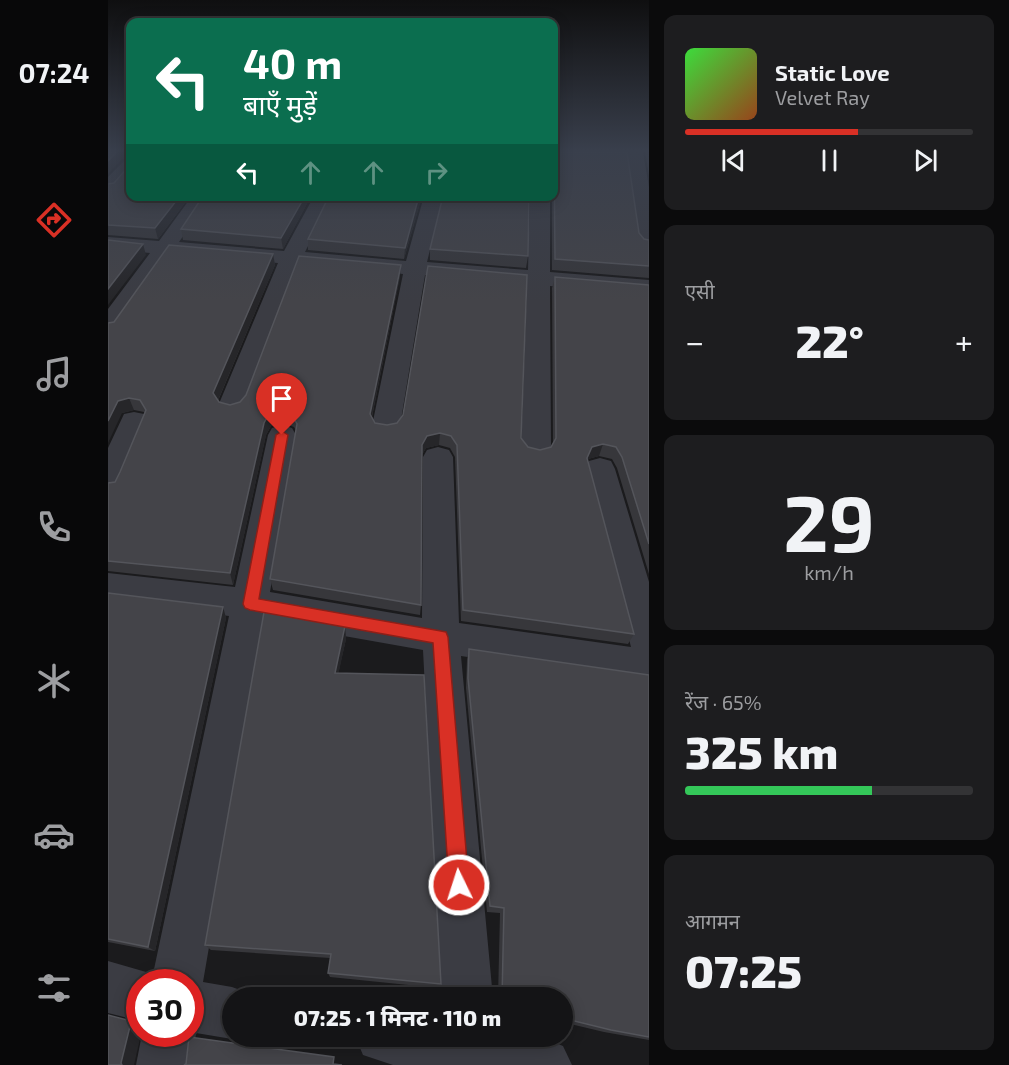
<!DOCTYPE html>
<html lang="hi">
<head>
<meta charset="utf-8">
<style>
	body { margin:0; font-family:"Exo 2","Noto Sans Devanagari",sans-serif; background:#1d1d1f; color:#f1f3f6; height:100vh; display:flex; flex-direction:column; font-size:22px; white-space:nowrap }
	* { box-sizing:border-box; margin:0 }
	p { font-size:20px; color:#9d9ea1 }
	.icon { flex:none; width:33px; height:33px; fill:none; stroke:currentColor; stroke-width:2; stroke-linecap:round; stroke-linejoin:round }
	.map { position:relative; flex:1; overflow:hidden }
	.side { display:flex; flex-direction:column; gap:15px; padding:15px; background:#0b0b0c; width:360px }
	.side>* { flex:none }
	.banner { position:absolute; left:18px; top:18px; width:432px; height:183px; border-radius:12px; box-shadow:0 3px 15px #0003,0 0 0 2px #333335; background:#0b6e4f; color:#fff; overflow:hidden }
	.speed { position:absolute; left:18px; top:969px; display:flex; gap:12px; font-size:30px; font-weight:700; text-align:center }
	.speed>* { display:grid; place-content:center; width:78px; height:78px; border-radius:50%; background:#141416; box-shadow:0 3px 15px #0003,0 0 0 2px #333335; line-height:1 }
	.speed .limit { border:9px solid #d22; background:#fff; color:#111 }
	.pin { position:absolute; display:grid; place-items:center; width:51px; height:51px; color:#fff; margin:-62px -26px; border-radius:50% 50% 50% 0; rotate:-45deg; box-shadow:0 0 6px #0007 }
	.pin .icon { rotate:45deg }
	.me { position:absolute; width:66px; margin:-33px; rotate:356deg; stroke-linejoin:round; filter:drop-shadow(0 0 4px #0008) }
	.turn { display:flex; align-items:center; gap:21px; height:126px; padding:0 18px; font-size:27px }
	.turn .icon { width:78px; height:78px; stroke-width:2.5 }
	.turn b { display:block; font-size:42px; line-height:51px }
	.lanes { display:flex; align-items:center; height:57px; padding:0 18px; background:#0003; justify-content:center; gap:30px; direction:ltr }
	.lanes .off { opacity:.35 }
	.big { font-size:45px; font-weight:800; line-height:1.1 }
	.side .widget { flex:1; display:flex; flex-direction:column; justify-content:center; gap:9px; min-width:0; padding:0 21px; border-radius:12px; background:#1d1d1f }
	.side .dial { align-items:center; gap:0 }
	.dial b { font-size:78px; line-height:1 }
	.song { display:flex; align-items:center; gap:18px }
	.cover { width:72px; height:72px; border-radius:9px; background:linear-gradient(135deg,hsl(120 70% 55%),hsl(20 70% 35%)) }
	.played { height:6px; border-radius:3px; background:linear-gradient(90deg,#d93025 60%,#333335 60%) }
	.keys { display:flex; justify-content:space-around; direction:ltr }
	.heat { display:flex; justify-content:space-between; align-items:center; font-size:33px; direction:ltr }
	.charge { height:9px; border-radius:4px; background:linear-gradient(90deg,#34c759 65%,#333335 0) }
	.trip { position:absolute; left:114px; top:987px; width:351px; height:60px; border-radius:30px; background:#141416; box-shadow:0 3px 15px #0003,0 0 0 2px #333335; font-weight:800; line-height:60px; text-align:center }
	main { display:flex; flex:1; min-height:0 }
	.tab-bar { display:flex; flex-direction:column; width:108px; justify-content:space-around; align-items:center; background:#080809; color:#9d9ea1 }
	.tab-bar .icon { width:42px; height:42px }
	.tab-bar .current { color:#d93025 }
	.tab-bar b { font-size:27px; color:#f1f3f6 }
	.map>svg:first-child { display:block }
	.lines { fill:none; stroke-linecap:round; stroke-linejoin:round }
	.minor { fill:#3b3c43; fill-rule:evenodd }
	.wall { fill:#37373b }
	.shaded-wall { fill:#262629 }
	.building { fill:#444449; stroke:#54555b; stroke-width:1.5 }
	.route { fill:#d93025; stroke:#8d1f18; stroke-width:1.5 }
</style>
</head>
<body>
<main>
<nav class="tab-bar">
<b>07:24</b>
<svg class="icon current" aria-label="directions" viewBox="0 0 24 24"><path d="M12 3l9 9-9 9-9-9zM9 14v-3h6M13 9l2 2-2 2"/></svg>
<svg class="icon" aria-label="music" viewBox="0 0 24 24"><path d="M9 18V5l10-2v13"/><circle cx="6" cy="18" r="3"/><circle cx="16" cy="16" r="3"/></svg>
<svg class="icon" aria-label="phone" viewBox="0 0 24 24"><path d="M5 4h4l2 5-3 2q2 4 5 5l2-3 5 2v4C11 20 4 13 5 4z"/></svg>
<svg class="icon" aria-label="climate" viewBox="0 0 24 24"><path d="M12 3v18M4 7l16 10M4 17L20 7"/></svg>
<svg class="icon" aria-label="car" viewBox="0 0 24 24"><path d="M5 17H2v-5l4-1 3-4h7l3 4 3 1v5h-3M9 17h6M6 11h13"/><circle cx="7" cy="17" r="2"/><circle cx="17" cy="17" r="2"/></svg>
<svg class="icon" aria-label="filters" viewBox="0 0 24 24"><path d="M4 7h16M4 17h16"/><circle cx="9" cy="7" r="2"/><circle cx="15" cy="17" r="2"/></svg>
</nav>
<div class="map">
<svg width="541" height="1065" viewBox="0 0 541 1065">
	<rect width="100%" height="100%" fill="#1b1b1d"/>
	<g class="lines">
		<path class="minor" d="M517,152H535L541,187V250L534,248L530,244Z
			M22,160V175L7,192L0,194V177L16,161Z
			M84,196H103L71,242L176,251L206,196H225L197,252L298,261L316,196H335L319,262L420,270L422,196H442V272L541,280V294L442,286L443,450L438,457L428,460L418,457L413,450L419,284L317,275L292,426L288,433L278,435L268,433L264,426L295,274L191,265L138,406L134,412L124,415L114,412L110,406L170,263L63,254L9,331L0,333V309L42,253L0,249V237L51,241Z
			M26,412L36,414L40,421L15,483L11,491L0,494V448L16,414Z
			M174,425L184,428L188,435L162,592L314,618L315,457L319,450L330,447L341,450L345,457L351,623L523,647L477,469L481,461L492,458L503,461L507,469L541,582V684L353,656L385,998H333L315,650L157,622L95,982L124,987L143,994L144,998H124V1036H131L124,1039L88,1033L84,1065H28L34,1034H82V982H32V1021L0,1013V961L45,974L121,616L0,601V573L127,587L160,435L164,428Z
			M247,1036H431L455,1046L464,1065H285L255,1055Z"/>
	</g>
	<path class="wall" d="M0,152H22L82,196L50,239L0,235V184L6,183L21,166V159H14Z
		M446,152L536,239L541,240V278L444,270V196H446Z
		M537,152H541V175Z
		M95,196H203L175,249L75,240L73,229Z
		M221,196H314L296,259L200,250V239Z
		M322,249L420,256L418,268L322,260Z
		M165,254L167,265L110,401L111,402L122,405L132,402L292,276L264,417L267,423L279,425L413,438L420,447L432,450L443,447L445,443L444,288L447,277L541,285V574L509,468L504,459L491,456L480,459L479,461L526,634L520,644L353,621L347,457L342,448L331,445L318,448L313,456V605L312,615L165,590L162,579L188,430L186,427L175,423L163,426L158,435L125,585L0,571V483L7,482L12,472L37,413L36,412L26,410L14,413L6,322Z
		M0,593L115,607L118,618L47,951L0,942Z
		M237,626L238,639L230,674L333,984L330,988L222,977L220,973L222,958L103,950L97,945Z
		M361,649L541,675V1040L496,1032L454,1022V998H390L392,913L379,912L358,688L359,659Z"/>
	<path class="shaded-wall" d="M9,152H22V158L14,159L0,174V161Z
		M72,196H82L50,239L47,228Z
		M197,196H203L175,249L173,238Z
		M311,196H314L296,259L297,248Z
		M35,244L38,255L0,305V289Z
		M165,254L167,265L108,405L105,393Z
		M293,265L292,276L262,426V414Z
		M21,398L26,410L14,413L0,443V421L10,401Z
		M173,411L175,423L163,426L158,435L125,585L122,573L156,423L161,414Z
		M332,433L331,445L318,448L313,457L314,445L319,436Z
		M495,444L491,456L480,459L475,470L479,458L484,447Z
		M115,607L118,618L47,951L40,947Z
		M237,626L238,639L228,685L227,673Z
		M26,1010L32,1012V1034H33L26,1065H14L13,1063Z"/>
	<path class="building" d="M0,152H9L0,161Z
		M21,152H22V196H72L47,228L0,225V184L6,183L21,166Z
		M446,152H519L531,233L536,239L541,240V266L447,259Z
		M95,196H197L173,238L73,229Z
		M221,196H311L297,248L200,239Z
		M335,196H421L420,256L322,249Z
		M0,240L35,244L0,289Z
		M61,245L165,254L105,393L111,402L122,405L132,402L138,395L191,256L293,265L262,414L267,423L279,425L289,423L295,415L320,266L419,275L413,438L420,447L432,450L443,447L448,438L447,277L541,285V544L514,457L508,447L495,444L484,447L479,458L526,634L355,610L349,445L343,436L332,433L319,436L314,445L313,605L162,579L189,424L184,415L173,411L161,414L156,423L122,573L0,561V483L7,482L12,472L38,410L32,400L21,398L10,401L0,421V323L6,322Z
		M0,593L115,607L40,947L0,939Z
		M156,612L237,626L227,673L316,675L333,984L220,973L223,954L97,945Z
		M361,649L541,675V1037L503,1030L454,1018V998H394L396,908L382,906L360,678Z
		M22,1009L26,1010L13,1063L14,1065H0V1015L19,1020L22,1017Z
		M81,1037L226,1057L225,1064L234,1065H76L78,1064Z"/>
	<linearGradient id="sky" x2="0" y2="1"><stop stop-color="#0f0f10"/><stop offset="0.5" stop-color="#393f4c"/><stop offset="1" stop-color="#393f4c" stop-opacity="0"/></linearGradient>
	<rect width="541" height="301" fill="url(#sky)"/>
	<path class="route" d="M174,431L180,435L151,599L333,631L338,632L340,637L361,885L358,892L351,895L344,892L341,885L325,643L142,610L137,608L135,604L168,435Z"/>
</svg>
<div class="speed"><div class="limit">30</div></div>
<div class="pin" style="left:174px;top:435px;background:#d93025"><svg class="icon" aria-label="arrive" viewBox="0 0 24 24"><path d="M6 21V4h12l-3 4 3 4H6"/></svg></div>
<svg class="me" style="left:351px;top:885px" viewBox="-20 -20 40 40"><circle r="17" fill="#d93025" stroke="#fff" stroke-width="3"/><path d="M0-11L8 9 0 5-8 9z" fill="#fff"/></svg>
<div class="trip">07:25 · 1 मिनट · 110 m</div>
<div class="banner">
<div class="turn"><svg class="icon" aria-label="left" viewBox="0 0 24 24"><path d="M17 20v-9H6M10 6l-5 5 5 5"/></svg><div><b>40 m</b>बाएँ मुड़ें</div></div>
<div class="lanes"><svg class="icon" aria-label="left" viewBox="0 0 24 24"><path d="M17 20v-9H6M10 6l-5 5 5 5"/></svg><svg class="icon off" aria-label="ahead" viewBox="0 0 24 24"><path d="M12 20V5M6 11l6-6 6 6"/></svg><svg class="icon off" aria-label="ahead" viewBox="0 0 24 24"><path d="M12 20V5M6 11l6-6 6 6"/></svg><svg class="icon off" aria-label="right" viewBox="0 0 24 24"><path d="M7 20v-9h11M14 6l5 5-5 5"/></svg></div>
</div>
</div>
<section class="side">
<div class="widget">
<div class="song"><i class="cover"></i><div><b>Static Love</b><p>Velvet Ray</p></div></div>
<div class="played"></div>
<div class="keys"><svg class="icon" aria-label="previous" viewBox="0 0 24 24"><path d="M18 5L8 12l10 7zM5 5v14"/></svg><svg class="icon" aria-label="pause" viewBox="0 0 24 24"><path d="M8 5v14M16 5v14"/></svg><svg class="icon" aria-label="next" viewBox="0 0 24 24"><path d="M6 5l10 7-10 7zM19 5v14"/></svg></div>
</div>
<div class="widget"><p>एसी</p>
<div class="heat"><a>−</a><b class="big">22°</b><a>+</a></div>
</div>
<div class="widget dial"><b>29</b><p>km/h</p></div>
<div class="widget"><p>रेंज · 65%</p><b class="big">325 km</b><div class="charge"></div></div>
<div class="widget"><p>आगमन</p><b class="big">07:25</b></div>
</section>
</main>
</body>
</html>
